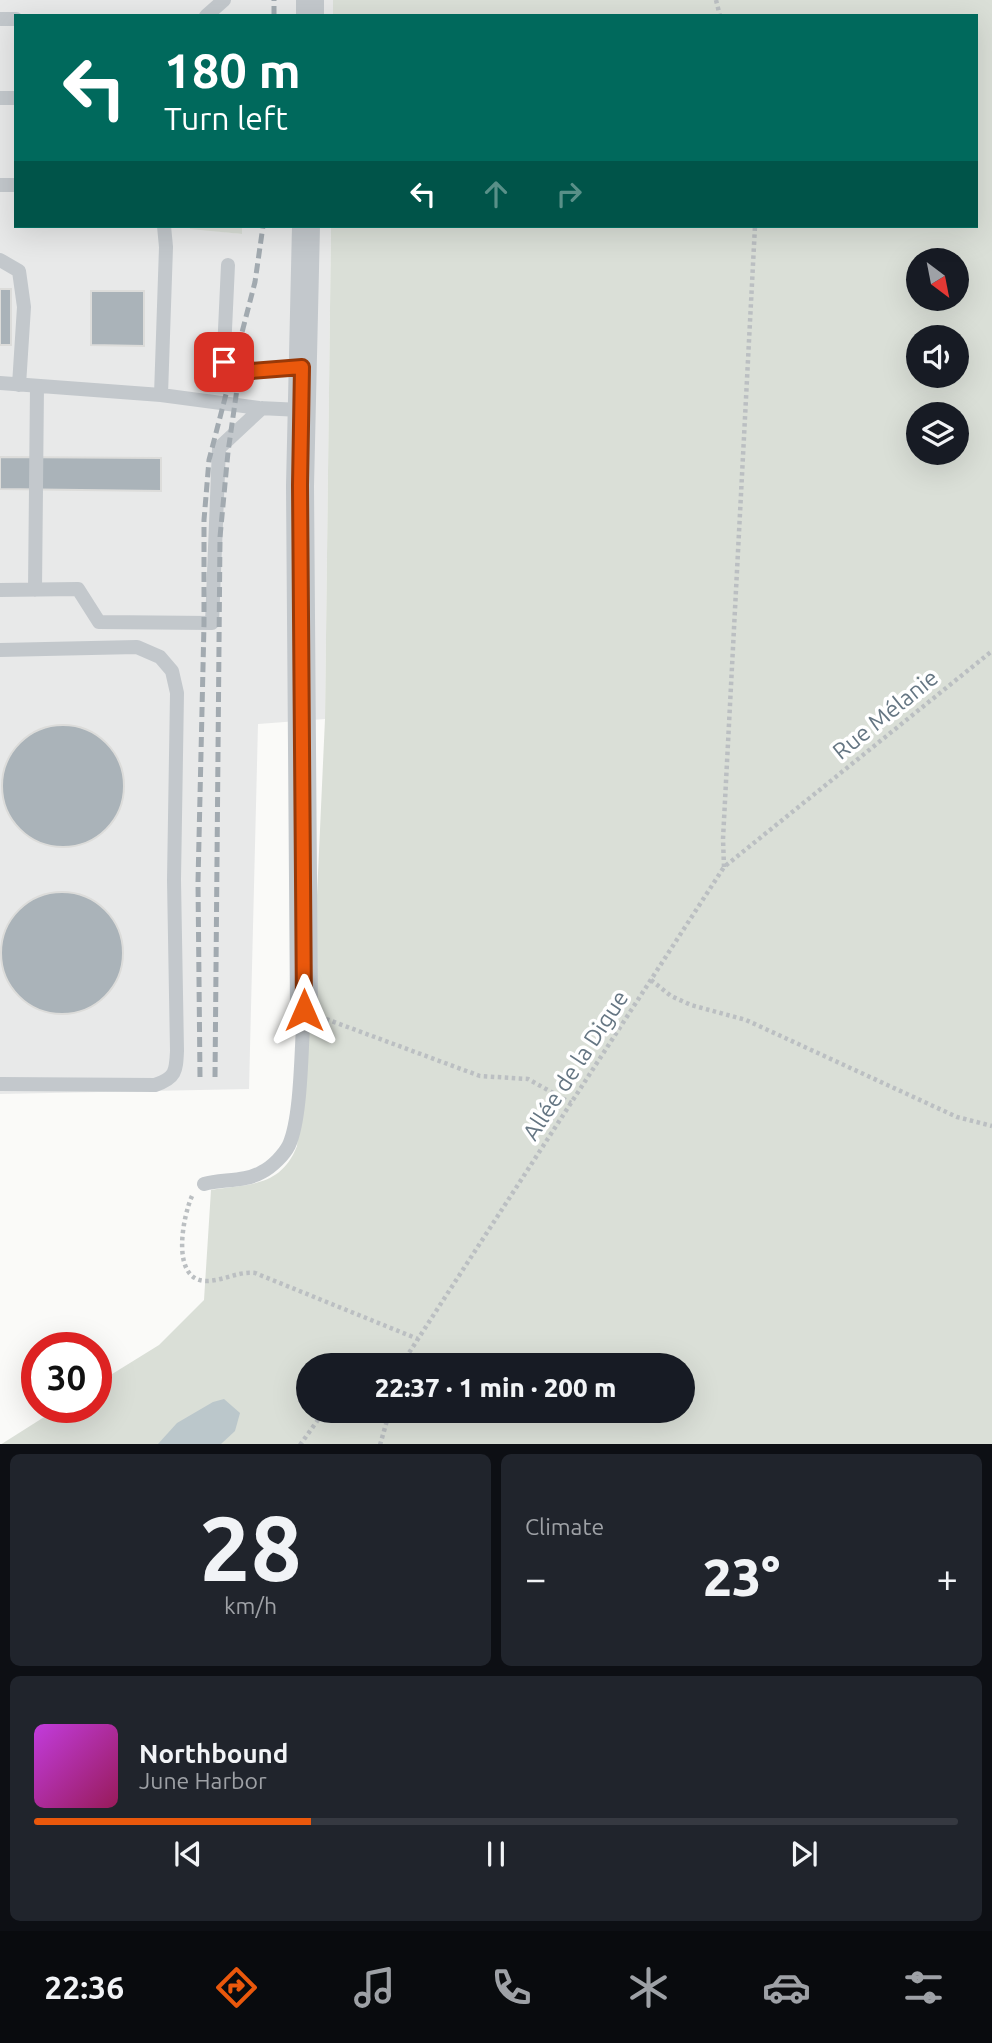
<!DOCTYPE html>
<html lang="en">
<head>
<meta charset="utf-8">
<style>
	body { margin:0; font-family:Ubuntu,sans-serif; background:#20242c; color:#f1f3f6; height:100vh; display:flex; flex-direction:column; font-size:26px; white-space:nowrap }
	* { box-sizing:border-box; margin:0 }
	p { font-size:23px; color:#9ea1a6 }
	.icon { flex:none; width:38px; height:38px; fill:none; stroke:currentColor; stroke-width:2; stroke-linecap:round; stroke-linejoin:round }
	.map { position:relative; height:1444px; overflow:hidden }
	.drawer { display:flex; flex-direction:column; gap:10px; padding:10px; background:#0d0f14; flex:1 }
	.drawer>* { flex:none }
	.top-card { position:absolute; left:14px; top:14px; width:964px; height:214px; border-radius:0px; box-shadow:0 7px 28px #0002; background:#00695c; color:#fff; overflow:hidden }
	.needle { width:46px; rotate:148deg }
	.controls { position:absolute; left:906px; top:248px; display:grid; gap:14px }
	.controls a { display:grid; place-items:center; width:63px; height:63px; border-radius:50%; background:#171b24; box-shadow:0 7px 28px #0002; font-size:35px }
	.speed { position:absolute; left:21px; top:1332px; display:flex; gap:14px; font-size:35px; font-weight:700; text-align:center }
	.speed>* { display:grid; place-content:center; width:91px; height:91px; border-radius:50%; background:#171b24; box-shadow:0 7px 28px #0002; line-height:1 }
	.speed .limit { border:10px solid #d22; background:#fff; color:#111 }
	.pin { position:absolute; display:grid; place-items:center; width:60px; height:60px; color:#fff; margin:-30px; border-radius:14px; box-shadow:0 4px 10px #0006 }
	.me { position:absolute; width:77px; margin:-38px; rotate:0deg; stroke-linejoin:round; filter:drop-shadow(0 0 5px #0008) }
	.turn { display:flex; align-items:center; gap:24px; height:147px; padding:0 35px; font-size:32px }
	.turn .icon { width:91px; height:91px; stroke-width:2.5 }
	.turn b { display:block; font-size:49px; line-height:60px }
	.lanes { display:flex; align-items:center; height:66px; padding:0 35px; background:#0003; justify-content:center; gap:35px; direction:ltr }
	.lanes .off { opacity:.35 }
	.big { font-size:52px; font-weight:800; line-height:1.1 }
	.drawer .tile { flex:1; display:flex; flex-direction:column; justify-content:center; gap:10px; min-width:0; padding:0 24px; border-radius:10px; background:#20242c }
	.drawer .dial { align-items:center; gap:0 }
	.dial b { font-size:91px; line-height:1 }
	.song { display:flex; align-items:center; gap:21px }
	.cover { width:84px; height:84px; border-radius:10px; background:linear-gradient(135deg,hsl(290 70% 55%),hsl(330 70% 35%)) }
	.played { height:7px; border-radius:4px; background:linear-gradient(90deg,#ea580c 30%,#363941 30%) }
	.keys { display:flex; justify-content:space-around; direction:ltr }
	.heat { display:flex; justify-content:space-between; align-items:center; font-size:38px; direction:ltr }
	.drawer .tiles { flex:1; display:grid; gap:10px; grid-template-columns:1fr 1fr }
	.tile:last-child { grid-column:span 2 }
	.trip { position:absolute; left:296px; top:1353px; width:399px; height:70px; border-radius:35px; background:#171b24; box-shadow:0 7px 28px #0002; font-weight:800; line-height:70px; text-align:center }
	.dock { display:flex; height:112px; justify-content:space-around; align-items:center; background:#090b0e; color:#9ea1a6 }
	.dock .icon { width:49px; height:49px }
	.dock .selected { color:#ea580c }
	.dock b { font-size:32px; color:#f1f3f6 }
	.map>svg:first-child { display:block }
	.built { fill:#e8e9e9 }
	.green { fill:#dadfd7; fill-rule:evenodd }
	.water { fill:#bbc7cb }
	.building { fill:#aab3b9; stroke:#dcdcda; stroke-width:2 }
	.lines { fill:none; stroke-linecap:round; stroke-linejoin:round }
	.path { stroke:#bbbfc2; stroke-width:4.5; stroke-dasharray:3.5 3.5; stroke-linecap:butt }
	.lane { stroke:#c3c8cc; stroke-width:14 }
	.street { stroke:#c3c8cc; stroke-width:28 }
	.rail { stroke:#a2aab0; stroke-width:5; stroke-dasharray:10 5; stroke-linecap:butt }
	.route-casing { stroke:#983908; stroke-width:18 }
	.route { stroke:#ea580c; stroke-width:12 }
	.labels { text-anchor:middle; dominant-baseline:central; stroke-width:7; stroke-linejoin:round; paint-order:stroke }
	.street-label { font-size:23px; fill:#657683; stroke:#fff }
</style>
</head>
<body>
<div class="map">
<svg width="992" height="1445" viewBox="0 0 992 1445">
	<rect width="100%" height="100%" fill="#fafaf8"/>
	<path class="built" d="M0,0H333V16H16V226H190V228L242,234V226H331L325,719L258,724L249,1089L0,1094Z"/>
	<path class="green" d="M333,0H992V1444L0,1445L60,1407H96V1384L159,1345L204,1300L211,1190C249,1184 281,1187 297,1146L313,984L325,719L331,226H976V16H333ZM919,261H957V299H919ZM919,338H957V376H919ZM919,415H957V453H919ZM308,1365H682V1410H308Z
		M190,226H242V234L190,229Z"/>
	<path class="water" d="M224,1399L240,1413L235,1431L221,1444H158L177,1423L213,1402Z"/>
	<path class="building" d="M0,289H11V345H0Z
		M91,291H144V346L91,345Z
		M0,457L161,458V491L0,489Z
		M2 786a61 61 0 1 1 122 0a61 61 0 1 1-122 0Z
		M1 953a61 61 0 1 1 122 0a61 61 0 1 1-122 0Z"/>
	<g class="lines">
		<path class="path" d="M716,0L720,16
			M724,867L723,839L755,226
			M651,980L671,996L691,1005L746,1020L957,1117L992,1126
			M326,1019L480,1076L528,1079L571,1103
			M192,1196C183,1216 170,1280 206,1281C223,1281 238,1271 255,1273L418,1339
			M384,1365L404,1359
			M403,1365L405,1359L724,867L992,651
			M300,1445L325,1410
			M380,1445L390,1410"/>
		<path class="lane" d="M206,16L224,0
			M0,19H16
			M0,98H16
			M0,185H16
			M164,226L166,247L161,395L259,408L301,410
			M0,260L19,271L24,307L19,385
			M228,265L224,351C224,357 223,362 228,367C237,377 288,368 302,367
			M0,383L161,395
			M0,590L78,589L99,622L212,623L219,448L262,408
			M35,590L37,386
			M0,650L137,647L160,657L172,671L177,693L174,880L177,1051C176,1071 176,1078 155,1085L0,1084
			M204,1184C222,1179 245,1182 262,1172C272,1167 284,1155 289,1145C302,1116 301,1045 304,1010"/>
		<path class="street" d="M310,0V16
			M304,1010L300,486L306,226"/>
		<path class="rail" d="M274,16V0
			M200,1077L198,882L204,624V520L209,460L255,282L263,226
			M215,1077L220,537L228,452L239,375"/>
	</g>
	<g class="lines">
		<defs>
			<path id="route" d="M224,362L232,370L239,372L302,367L300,485L304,1010"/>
		</defs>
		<use href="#route" class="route-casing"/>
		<use href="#route" class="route"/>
	</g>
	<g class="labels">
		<g class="street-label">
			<text transform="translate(885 714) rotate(-39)">Rue Mélanie</text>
			<text transform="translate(575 1065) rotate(-57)">Allée de la Digue</text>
		</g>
	</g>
</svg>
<div class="controls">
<a><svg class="needle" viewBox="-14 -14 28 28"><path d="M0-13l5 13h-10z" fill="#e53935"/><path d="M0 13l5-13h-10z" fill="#9ea1a6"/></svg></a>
<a><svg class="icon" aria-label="sound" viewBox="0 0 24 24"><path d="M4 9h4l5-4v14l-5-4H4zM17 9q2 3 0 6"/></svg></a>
<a><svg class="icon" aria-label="layers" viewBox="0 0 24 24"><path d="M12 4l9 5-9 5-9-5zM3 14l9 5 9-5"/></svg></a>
</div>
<div class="speed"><div class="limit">30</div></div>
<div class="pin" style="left:224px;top:362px;background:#d93025"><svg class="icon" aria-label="arrive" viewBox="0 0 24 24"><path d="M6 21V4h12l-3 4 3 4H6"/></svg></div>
<svg class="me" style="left:304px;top:1010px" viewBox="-20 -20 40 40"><path d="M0-17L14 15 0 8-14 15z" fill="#ea580c" stroke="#fff" stroke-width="4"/></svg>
<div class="trip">22:37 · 1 min · 200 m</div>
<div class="top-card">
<div class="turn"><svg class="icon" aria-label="left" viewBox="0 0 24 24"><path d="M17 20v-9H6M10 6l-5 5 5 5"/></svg><div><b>180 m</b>Turn left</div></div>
<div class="lanes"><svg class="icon" aria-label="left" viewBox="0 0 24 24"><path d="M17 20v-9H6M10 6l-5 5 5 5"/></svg><svg class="icon off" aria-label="ahead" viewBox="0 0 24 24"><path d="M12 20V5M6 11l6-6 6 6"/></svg><svg class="icon off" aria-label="right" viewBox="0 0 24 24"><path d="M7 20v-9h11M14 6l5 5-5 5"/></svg></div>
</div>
</div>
<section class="drawer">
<div class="tiles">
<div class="tile dial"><b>28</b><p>km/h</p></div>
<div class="tile"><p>Climate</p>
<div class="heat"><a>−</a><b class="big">23°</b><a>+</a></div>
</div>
<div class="tile">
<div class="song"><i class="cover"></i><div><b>Northbound</b><p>June Harbor</p></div></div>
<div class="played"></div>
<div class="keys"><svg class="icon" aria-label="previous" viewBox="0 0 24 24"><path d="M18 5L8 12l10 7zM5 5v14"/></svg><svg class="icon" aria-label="pause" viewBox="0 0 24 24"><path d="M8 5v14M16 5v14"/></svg><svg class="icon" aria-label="next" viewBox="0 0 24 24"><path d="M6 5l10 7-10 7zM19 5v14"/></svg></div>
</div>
</div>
</section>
<nav class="dock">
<b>22:36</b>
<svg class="icon selected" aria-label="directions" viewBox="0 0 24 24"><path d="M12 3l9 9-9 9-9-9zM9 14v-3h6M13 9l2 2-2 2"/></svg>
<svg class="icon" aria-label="music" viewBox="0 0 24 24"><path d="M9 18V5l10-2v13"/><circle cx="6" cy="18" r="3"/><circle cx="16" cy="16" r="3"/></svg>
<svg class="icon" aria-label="phone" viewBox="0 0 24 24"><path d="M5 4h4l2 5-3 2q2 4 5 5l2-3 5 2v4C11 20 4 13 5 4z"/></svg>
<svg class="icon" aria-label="climate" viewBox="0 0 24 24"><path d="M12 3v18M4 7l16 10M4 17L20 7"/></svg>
<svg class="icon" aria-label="car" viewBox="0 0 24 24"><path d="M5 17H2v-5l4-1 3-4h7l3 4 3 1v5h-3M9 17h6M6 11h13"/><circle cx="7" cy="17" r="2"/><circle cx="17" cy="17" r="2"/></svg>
<svg class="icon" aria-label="filters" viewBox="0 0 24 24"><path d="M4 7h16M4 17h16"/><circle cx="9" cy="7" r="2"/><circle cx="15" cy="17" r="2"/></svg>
</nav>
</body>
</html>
